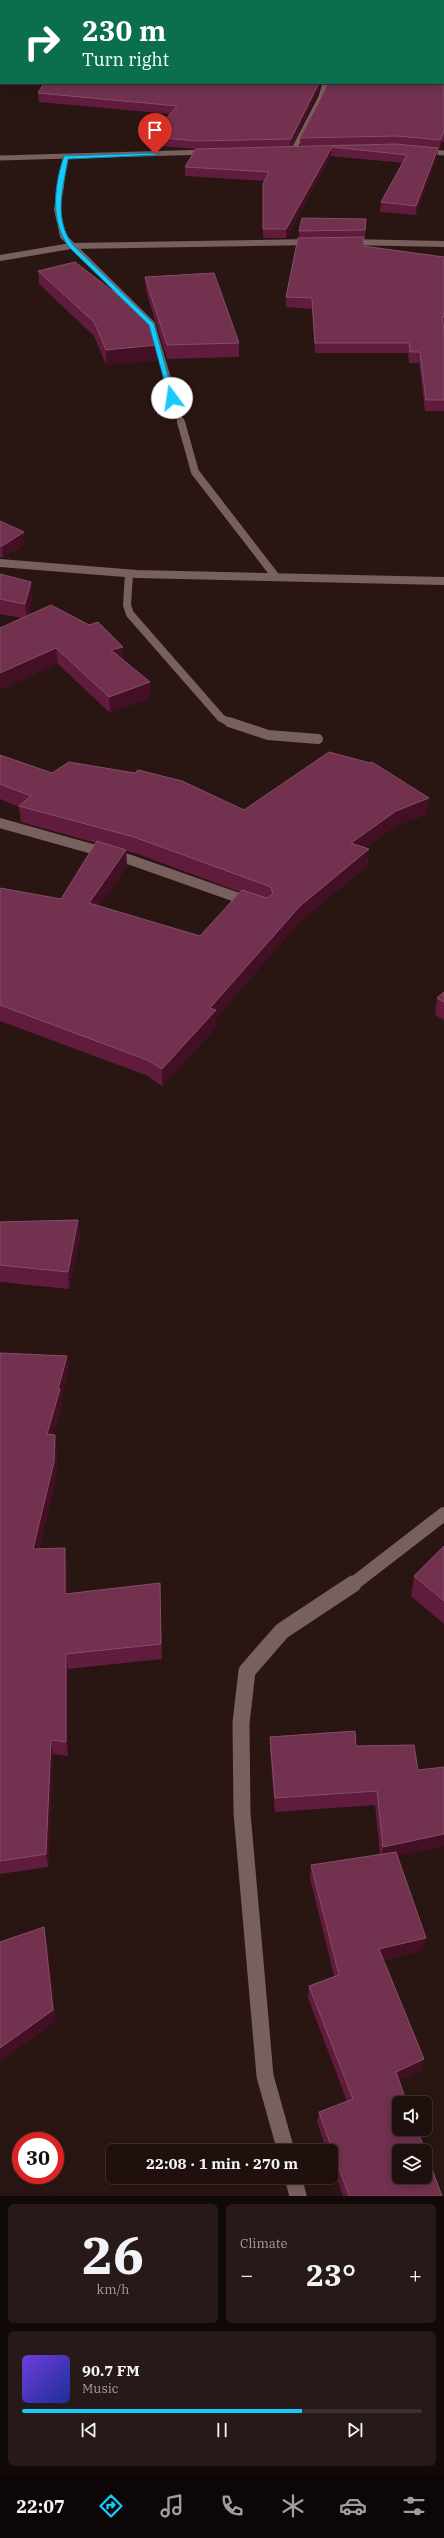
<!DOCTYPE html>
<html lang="en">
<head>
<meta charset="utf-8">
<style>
	body { margin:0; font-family:"IBM Plex Serif",serif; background:#271917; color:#f1f3f6; height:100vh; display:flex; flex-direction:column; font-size:15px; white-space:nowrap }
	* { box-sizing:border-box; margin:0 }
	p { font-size:13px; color:#a19d9e }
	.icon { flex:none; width:22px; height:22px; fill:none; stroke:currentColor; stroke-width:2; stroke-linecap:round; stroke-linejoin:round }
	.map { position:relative; height:2196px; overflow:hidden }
	.panel { display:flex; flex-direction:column; gap:8px; padding:8px; background:#110908; flex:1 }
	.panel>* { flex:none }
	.banner { position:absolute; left:0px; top:0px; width:444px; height:84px; box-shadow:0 2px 10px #0003,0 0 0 1px #3c302e; background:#0b6e4f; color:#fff; overflow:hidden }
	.controls { position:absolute; left:392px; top:2096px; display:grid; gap:8px }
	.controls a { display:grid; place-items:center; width:40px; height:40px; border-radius:6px; background:#1f100e; box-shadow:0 2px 10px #0003,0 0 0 1px #3c302e; font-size:20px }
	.speed { position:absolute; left:12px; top:2132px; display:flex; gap:8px; font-size:20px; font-weight:700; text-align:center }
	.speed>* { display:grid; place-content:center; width:52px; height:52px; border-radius:50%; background:#1f100e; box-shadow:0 2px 10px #0003,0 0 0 1px #3c302e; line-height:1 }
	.speed .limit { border:6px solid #d22; background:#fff; color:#111 }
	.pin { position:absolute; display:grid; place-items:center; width:34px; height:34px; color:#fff; margin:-41px -17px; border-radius:50% 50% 50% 0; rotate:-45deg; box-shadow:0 0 4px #0007 }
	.pin .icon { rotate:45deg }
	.me { position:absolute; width:44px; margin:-22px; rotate:346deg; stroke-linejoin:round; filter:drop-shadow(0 0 3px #0008) }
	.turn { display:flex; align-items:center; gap:14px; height:84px; padding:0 16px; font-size:18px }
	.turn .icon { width:52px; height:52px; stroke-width:2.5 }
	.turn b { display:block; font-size:28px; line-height:34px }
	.big { font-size:30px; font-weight:800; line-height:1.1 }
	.panel .widget { flex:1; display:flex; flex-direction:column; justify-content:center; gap:6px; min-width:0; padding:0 14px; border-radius:6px; background:#271917 }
	.panel .dial { align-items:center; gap:0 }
	.dial b { font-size:52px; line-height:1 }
	.song { display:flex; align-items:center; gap:12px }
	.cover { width:48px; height:48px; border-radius:6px; background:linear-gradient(135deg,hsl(260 70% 55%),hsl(230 70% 35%)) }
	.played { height:4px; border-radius:2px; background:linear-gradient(90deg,#17cafb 70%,#3c302e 70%) }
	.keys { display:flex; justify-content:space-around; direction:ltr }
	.heat { display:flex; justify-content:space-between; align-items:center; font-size:22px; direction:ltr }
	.panel .tiles { flex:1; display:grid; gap:8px; grid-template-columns:1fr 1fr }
	.widget:last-child { grid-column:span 2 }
	.trip { position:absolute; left:106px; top:2144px; width:232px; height:40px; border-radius:6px; background:#1f100e; box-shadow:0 2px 10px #0003,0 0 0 1px #3c302e; font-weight:800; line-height:40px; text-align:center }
	.dock { display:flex; height:64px; justify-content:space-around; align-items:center; background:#0c0606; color:#a19d9e }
	.dock .icon { width:28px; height:28px }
	.dock .current { color:#17cafb }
	.dock b { font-size:18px; color:#f1f3f6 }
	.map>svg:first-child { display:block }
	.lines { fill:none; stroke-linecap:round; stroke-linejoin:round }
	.street-far5 { stroke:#77605d; stroke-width:5 }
	.street-far4 { stroke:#77605d; stroke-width:6 }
	.street-far3 { stroke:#77605d; stroke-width:8 }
	.street-far2 { stroke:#77605d; stroke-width:10 }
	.street-far1 { stroke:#77605d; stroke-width:14 }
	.street { stroke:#77605d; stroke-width:17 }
	.wall { fill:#601b3d; fill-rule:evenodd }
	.shaded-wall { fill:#430f24 }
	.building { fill:#71314f; stroke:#864e67; fill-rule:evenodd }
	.route { fill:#17cafb; stroke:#0f83a3 }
</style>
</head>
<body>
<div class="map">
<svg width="444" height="2196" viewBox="0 0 444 2196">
	<rect width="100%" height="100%" fill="#291613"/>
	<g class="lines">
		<path class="street-far5" d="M293,151L321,97L325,83
			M421,151L444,153
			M0,158L209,152
			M61,187L66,157"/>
		<path class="street-far4" d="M61,186L57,209L63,236L152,324L181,423
			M348,242L444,244
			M0,258L71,246L312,242"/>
		<path class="street-far3" d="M181,422L195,472L276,577
			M0,563L137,574L444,581
			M129,574L127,605L130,614L221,718L231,723"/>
		<path class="street-far2" d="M229,722L268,735L318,739
			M0,823L128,859L250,902"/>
		<path class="street-far1" d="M352,1585L444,1514"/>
		<path class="street" d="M286,2151L265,2076L242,1813L241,1723L247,1671L282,1631L353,1584
			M293,2177L298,2196"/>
	</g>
	<path class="wall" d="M444,2V142H442L440,149L438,148L437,156L416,215L380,212L381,202L403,163L331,156L286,238H263V184L265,181L185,176V167L195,149L150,145V137L170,114L39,102L38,93L44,83H322L291,147L300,146V138Z
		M366,226L365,237H364V246L444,257V411H425L419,363H409L408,353H315L312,309L286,307V297L299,238V231Z
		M38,271L158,360L106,365L94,336L39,284Z
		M145,277L239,343V357L167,359L146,291Z
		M0,521L25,544L3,557L0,558Z
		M0,574L32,598L28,616L123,660L150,698L110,713L58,664L22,618L0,614Z
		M0,755L52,773L244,810L427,814L394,827L365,848L369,849L367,866L299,922L216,1018V1027L162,1086L148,1076L0,1021V888L61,899L96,843L21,822L19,807L0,799ZM126,851L135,853L240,892L200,936L99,906L127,866Z
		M444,992V1020L435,1015L437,998Z
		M78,1220L80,1237L69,1289L0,1282V1222Z
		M0,1353L67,1356L68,1373L61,1400L62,1406L53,1435H55L57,1451L56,1478L39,1549L67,1564V1594L160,1583L162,1659L68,1669V1756L53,1754L48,1867L0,1874Z
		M444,1546V1624L411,1596L414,1576Z
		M270,1737L356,1746L414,1745L398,1856L423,1950L383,1960L421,2070L399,2080L442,2196H343L331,2161V2151H327L317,2122L319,2112L347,2101L308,1998L309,1986L334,1976L310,1878L311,1865L380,1854L375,1805L275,1812L270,1751Z"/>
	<path class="shaded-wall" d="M1,52V59L0,60V53Z
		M319,83H322L290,147L291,139Z
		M443,133L442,142L440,149L441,140Z
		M332,147L331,156L286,238V229Z
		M438,148L437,156L416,215V206Z
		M157,345L158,360L106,365V350Z
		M24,532L25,544L3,557L2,546Z
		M31,582L32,598L27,619L25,604Z
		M123,647V662L111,650Z
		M56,648L58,664L0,690V673Z
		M150,682V698L110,713L109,697Z
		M429,798L427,814L394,827L350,859L351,843L396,811Z
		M369,849L367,866L299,922L216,1018V1027L162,1086V1069L210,1008L300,906Z
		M126,850L127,866L90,920L89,903Z
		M78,1220L80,1237L69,1289L68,1272Z
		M67,1356L68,1373L61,1400L62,1406L49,1451L47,1434Z
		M55,1435L57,1451L56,1478L35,1565L33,1549Z
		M65,1548L67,1564V1610L65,1594Z
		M66,1654L68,1669V1756L66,1742Z
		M51,1740L53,1754L48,1867L46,1854Z
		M444,1834V1846L381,1860L383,1847Z
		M44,1927L47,1940L56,2021L0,2062V2048Z
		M426,1938L423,1950L377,1961L379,1949Z
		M424,2059L421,2070L393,2083L396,2072Z"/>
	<path class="building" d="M266,0H335L334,1H265Z
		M443,2H444V133H443L441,140L397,136L300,138L325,90L327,83H443Z
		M0,13H1V52L0,53Z
		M44,83H319L291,139L198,141L150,137L177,106L38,93Z
		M396,144L438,148L416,206L381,202L407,155L332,147L286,229H263V184L269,172L185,167L196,149Z
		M302,218L366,219L365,230L299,231Z
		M364,237L363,246L444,257V317H442L444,330V400H426L420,352H410L409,343H315L312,298L286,297L298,238Z
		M75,262L149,319L157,345L106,350L94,322L38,271Z
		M214,273L239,343L167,345L145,277Z
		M0,521L24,532L2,546H0Z
		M0,574L31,582L25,604L0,599Z
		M51,605L89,625L98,622L123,647L111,650L150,682L109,697L56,648L0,673V628Z
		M329,752L370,763L372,762L429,798L396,811L351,843L369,849L300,906L210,1008L216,1010L162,1069L147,1060L0,1005V888L61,899L97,841L126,850L89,903L200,936L242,890L267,898L273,894L271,887L134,837L19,806L31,796L0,784V755L52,773L69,762L135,773L138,770L182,781L244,810Z
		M444,992V1002L437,998Z
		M78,1220L68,1272L0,1265V1222Z
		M0,1353L67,1356L58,1389H60L47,1434L55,1435L54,1462L33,1549L65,1548V1594L160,1583L161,1644L66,1654V1742L51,1740L46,1854L0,1861Z
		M444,1546V1601L414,1576Z
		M355,1731L356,1746L414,1745L418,1770L444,1767V1834L383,1847L377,1791L275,1798L270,1737Z
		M396,1852L426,1938L379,1949L424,2059L396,2072L407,2103H399V2129H417L442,2196H349L319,2112L353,2099L309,1986L339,1975L311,1865ZM399,2151H425V2177H399Z
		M44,1927L53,2010L0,2048V1942Z"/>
	<path class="route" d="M155,153L157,155L68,159C63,188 53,219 73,245L154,324L174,398L172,399L169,398L149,325L69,247C50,221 54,186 64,156Z"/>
</svg>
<div class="controls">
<a><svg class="icon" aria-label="sound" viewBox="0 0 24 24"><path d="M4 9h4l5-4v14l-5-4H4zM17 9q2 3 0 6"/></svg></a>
<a><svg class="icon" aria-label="layers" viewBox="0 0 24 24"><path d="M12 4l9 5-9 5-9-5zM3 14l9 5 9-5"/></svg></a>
</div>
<div class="speed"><div class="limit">30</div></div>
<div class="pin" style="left:155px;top:154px;background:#d93025"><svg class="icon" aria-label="arrive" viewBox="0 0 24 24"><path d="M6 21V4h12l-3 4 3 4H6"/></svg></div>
<svg class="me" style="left:172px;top:398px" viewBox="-20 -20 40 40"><circle r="19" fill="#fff"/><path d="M0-13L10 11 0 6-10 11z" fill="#17cafb"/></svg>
<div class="trip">22:08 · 1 min · 270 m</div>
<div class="banner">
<div class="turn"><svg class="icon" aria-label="right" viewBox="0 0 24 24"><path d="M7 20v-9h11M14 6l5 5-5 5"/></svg><div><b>230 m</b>Turn right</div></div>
</div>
</div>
<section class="panel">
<div class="tiles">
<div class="widget dial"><b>26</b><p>km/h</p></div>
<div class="widget"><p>Climate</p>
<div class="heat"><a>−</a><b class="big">23°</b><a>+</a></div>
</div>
<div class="widget">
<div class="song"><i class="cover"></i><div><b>90.7 FM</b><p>Music</p></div></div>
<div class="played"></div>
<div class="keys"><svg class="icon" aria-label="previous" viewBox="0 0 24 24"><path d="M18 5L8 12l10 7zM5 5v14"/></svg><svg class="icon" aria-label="pause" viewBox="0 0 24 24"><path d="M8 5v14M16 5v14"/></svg><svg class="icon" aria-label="next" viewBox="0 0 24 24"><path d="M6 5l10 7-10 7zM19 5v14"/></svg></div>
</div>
</div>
</section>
<nav class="dock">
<b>22:07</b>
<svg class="icon current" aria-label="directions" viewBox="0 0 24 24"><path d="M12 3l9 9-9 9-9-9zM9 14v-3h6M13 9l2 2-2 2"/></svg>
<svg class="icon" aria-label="music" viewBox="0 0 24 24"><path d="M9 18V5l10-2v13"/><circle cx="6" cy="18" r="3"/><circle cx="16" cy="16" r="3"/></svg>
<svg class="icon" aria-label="phone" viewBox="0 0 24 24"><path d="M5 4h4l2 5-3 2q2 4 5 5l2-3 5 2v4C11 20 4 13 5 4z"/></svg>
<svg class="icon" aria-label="climate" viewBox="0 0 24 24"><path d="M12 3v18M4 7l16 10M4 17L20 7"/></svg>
<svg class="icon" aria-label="car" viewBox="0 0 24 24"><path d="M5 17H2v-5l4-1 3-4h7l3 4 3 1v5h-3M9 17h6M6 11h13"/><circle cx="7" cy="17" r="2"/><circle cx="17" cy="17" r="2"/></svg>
<svg class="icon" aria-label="filters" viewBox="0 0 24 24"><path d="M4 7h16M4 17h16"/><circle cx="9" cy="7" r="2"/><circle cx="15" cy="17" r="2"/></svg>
</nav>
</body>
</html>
